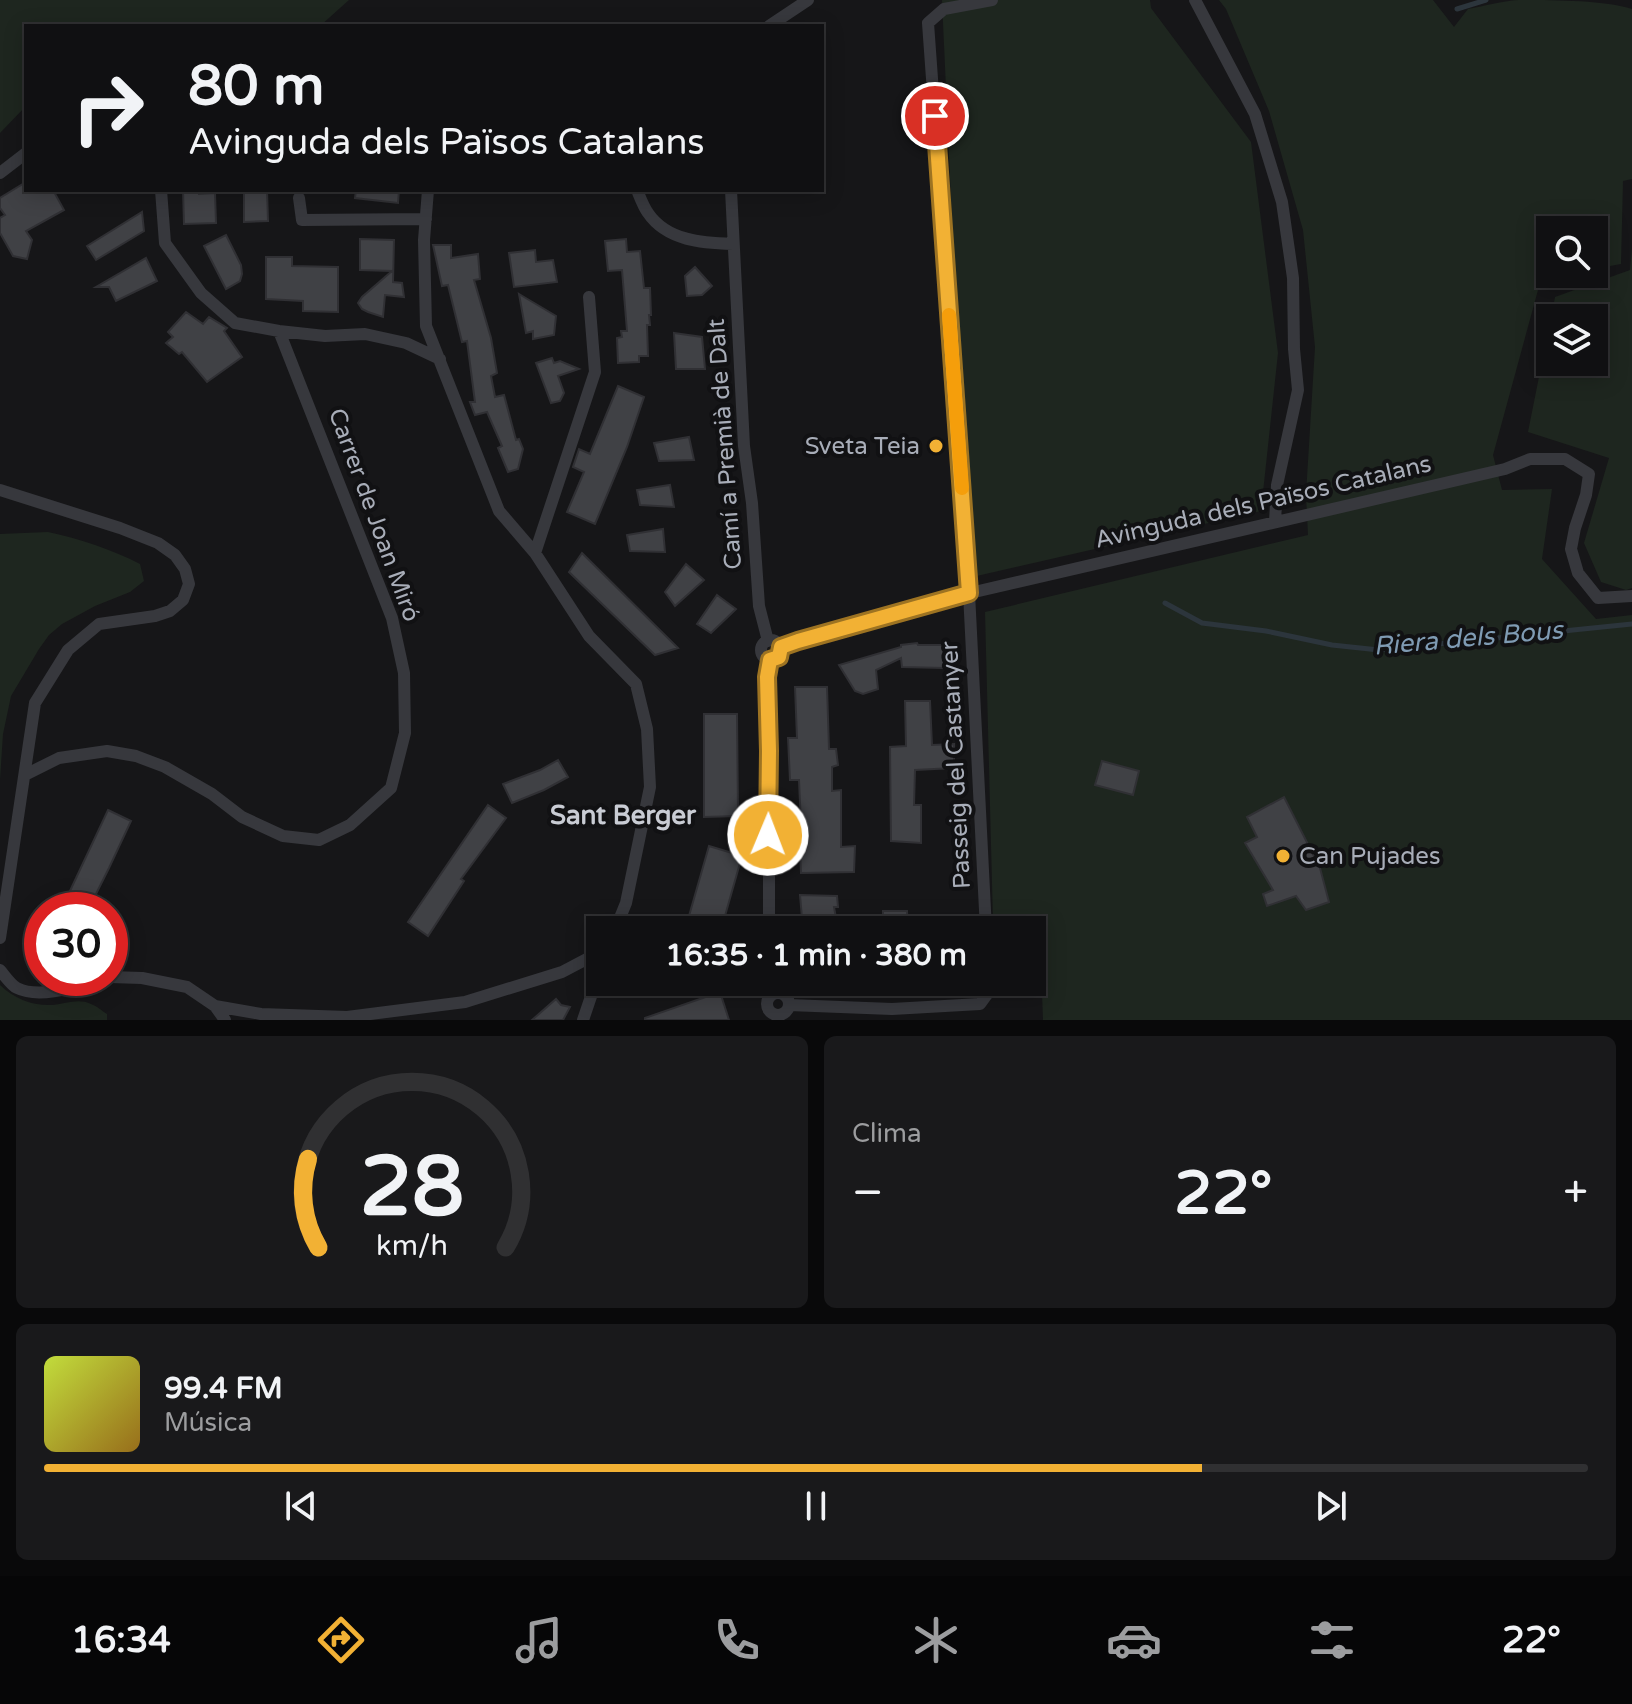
<!DOCTYPE html>
<html lang="es">
<head>
<meta charset="utf-8">
<style>
	body { margin:0; font-family:"Varela Round",sans-serif; background:#19191b; color:#f1f3f6; height:100vh; display:flex; flex-direction:column; font-size:30px; white-space:nowrap }
	* { box-sizing:border-box; margin:0 }
	p { font-size:26px; color:#9c9d9f }
	.icon { flex:none; width:44px; height:44px; fill:none; stroke:currentColor; stroke-width:2; stroke-linecap:round; stroke-linejoin:round }
	.map { position:relative; height:1020px; overflow:hidden }
	.details { display:flex; flex-direction:column; gap:16px; padding:16px; background:#09090a; flex:1 }
	.details>* { flex:none }
	.banner { position:absolute; left:24px; top:24px; width:800px; height:168px; border-radius:0px; box-shadow:0 4px 20px #0003,0 0 0 2px #303032; background:#101012; color:#f1f3f6; overflow:hidden }
	.controls { position:absolute; left:1536px; top:216px; display:grid; gap:16px }
	.controls a { display:grid; place-items:center; width:72px; height:72px; border-radius:0px; background:#101012; box-shadow:0 4px 20px #0003,0 0 0 2px #303032; font-size:40px }
	.speed { position:absolute; left:24px; top:892px; display:flex; gap:16px; font-size:40px; font-weight:700; text-align:center }
	.speed>* { display:grid; place-content:center; width:104px; height:104px; border-radius:50%; background:#101012; box-shadow:0 4px 20px #0003,0 0 0 2px #303032; line-height:1 }
	.speed .limit { border:12px solid #d22; background:#fff; color:#111 }
	.pin { position:absolute; display:grid; place-items:center; width:68px; height:68px; color:#fff; margin:-34px; border:4px solid #fff; border-radius:50%; box-shadow:0 2px 8px #0007 }
	.me { position:absolute; width:88px; margin:-44px; rotate:1deg; stroke-linejoin:round; filter:drop-shadow(0 0 6px #0008) }
	.turn { display:flex; align-items:center; gap:28px; height:168px; padding:0 32px; font-size:36px }
	.turn .icon { width:104px; height:104px; stroke-width:2.5 }
	.turn b { display:block; font-size:56px; line-height:68px }
	.big { font-size:60px; font-weight:700; line-height:1.1 }
	.details .card { flex:1; display:flex; flex-direction:column; justify-content:center; gap:12px; min-width:0; padding:0 28px; border-radius:12px; background:#19191b }
	.details .dial { align-items:center; gap:0 }
	.dial svg { height:208px; overflow:visible; fill:none; stroke:#303032; stroke-width:7; stroke-linecap:round; text-anchor:middle }
	.dial text { fill:#f1f3f6; stroke:none }
	.song { display:flex; align-items:center; gap:24px }
	.cover { width:96px; height:96px; border-radius:12px; background:linear-gradient(135deg,hsl(70 70% 55%),hsl(40 70% 35%)) }
	.played { height:8px; border-radius:4px; background:linear-gradient(90deg,#f2b134 75%,#303032 75%) }
	.keys { display:flex; justify-content:space-around; direction:ltr }
	.heat { display:flex; justify-content:space-between; align-items:center; font-size:44px; direction:ltr }
	.details .tiles { flex:1; display:grid; gap:16px; grid-template-columns:1fr 1fr }
	.card:last-child { grid-column:span 2 }
	.trip { position:absolute; left:586px; top:916px; width:460px; height:80px; border-radius:0px; background:#101012; box-shadow:0 4px 20px #0003,0 0 0 2px #303032; font-weight:700; line-height:80px; text-align:center }
	.dock { display:flex; height:128px; justify-content:space-around; align-items:center; background:#060607; color:#9c9d9f }
	.dock .icon { width:56px; height:56px }
	.dock .current { color:#f2b134 }
	.dock b { font-size:36px; color:#f1f3f6 }
	.map>svg:first-child { display:block }
	.green { fill:#1e261f }
	.lines { fill:none; stroke-linecap:round; stroke-linejoin:round }
	.stream { stroke:#2c353c; stroke-width:5 }
	.building { fill:#404145; stroke:#303034; stroke-width:2 }
	.minor { stroke:#37383d; stroke-width:12 }
	.route-casing { stroke:#9d7322; stroke-width:20 }
	.route { stroke:#f2b134; stroke-width:14 }
	.slow { stroke:#f59e0b; stroke-width:14 }
	.poi-dot { fill:#f2b134; stroke:#111113; stroke-width:3 }
	.labels { text-anchor:middle; dominant-baseline:central; stroke-width:8; stroke-linejoin:round; paint-order:stroke }
	.street-label { font-size:24px; fill:#a8adb8; stroke:#111113 }
	.poi-label { font-size:24px; fill:#a8adb8; stroke:#111113; text-anchor:end }
	.water-label { font-size:26px; font-style:italic; fill:#7f9bb3; stroke:#111113 }
	.neighbourhood-label { font-size:26px; font-weight:bold; fill:#c9ccd4; stroke:#111113 }
</style>
</head>
<body>
<div class="map">
<svg width="1632" height="1020" viewBox="0 0 1632 1020">
	<rect width="100%" height="100%" fill="#161618"/>
	<path class="green" d="M0,0H349L320,26H26V106L0,133Z
		M942,0H1150L1151,8L1251,142L1278,353L1261,511L968,578Z
		M1219,0H1433L1454,27L1468,9C1485,6 1502,1 1518,0C1549,0 1605,0 1632,9V179L1623,181L1621,264L1594,269V230H1550V274H1566L1541,279L1493,455L1502,490L1552,489L1542,559L1596,619L1632,615V1020H1043L1040,938L1032,935V930H1017L993,922L985,612L1308,535L1306,494L1315,347L1303,230L1269,111L1226,9Z
		M1632,248V588L1626,590L1601,582L1584,543L1609,458L1528,432L1550,322V362H1594V318H1551L1555,297L1630,270Z
		M48,532C80,539 111,549 140,564L144,581L130,592L95,606L62,624L49,635L39,649L11,696L3,734L0,780V534Z
		M0,985C15,999 32,1006 53,1005C66,1004 78,998 91,1004C97,1006 102,1011 107,1014V1020H0Z"/>
	<g class="lines">
		<path class="stream" d="M1457,9L1486,0
			M1165,603L1202,623L1266,631L1332,645L1379,650L1632,624"/>
	</g>
	<path class="building" d="M26,182V190H53L64,210L26,231L32,240L27,259L13,256L0,233V218L5,215L0,208V198Z
		M183,190H199V194L215,193L216,223L184,224Z
		M244,190H267L268,221L244,222Z
		M356,190H399L398,203L355,198Z
		M142,212L144,231L96,260L87,246Z
		M226,235L241,265L242,274L240,281L226,289L204,246Z
		M360,239L394,240L393,282L402,283L404,297L385,295L383,317L368,312L362,309L358,303L362,297L392,271L360,270Z
		M626,239L627,252L640,251L644,288H650L651,315H649L650,325H647L648,356H639V362L618,363L617,338L622,337L621,331H627L622,270L608,271L605,241Z
		M433,245H451V258L478,254L480,279L474,280L491,338L497,373L491,376L495,397L504,395L516,440L519,439L523,449L518,469L508,472L498,448L502,446L487,412L475,415L470,402H475L467,341L462,342L448,285L442,286Z
		M535,250L536,262L553,260L557,282L514,287L509,253Z
		M266,257H292V266L338,267V312L303,311V301L266,299Z
		M146,258L157,281L116,301L109,287H96Z
		M695,267L712,286L702,295L687,296L685,276Z
		M519,294L556,316L554,335L533,339V331L526,333Z
		M186,312L203,324L209,317L227,328L224,331L242,357L207,382L182,352L179,354L166,343L173,337L168,332Z
		M674,333L702,337L705,369H676Z
		M552,358L554,363L560,361L579,369L558,376L564,393L560,401L551,403L536,363Z
		M618,386L644,397L627,447L595,524L567,512L584,472L573,467L579,449L590,454Z
		M689,437L694,460L659,461L654,443Z
		M670,485L674,507L640,505L637,490Z
		M663,529L665,552L630,551L627,535Z
		M582,553L678,648L655,655L569,572Z
		M686,564L704,580L675,606L665,592Z
		M717,595L736,609L711,633L697,624Z
		M917,643L918,645H943L944,668L902,667L901,658L876,670L878,689L863,694L855,691L839,665L901,647V645Z
		M795,687H827L829,749H836L838,765L832,767V791L841,790V847L855,846L854,872L801,873L800,848H802L799,780H790L788,738H797Z
		M905,701H930L932,745L954,744V768L915,770L914,805H921V843L891,841L890,747L906,746Z
		M704,714H737L738,816L704,817Z
		M558,760L568,777L544,790L512,803L503,784L540,770Z
		M1102,761L1139,771L1133,795L1095,785Z
		M1284,797L1320,868L1329,902L1306,910L1296,896L1267,906L1263,894L1273,890L1245,843L1257,837L1247,817Z
		M488,805L506,818L461,879L464,881L428,936L408,922Z
		M108,810L131,821L109,868L88,910H61Z
		M709,846L742,856L721,930H685Z
		M800,895L837,896L838,907H834L836,918H822V930H803Z
		M883,911H907L908,930H883Z
		M720,992L729,1020H645V1018Z
		M556,999L561,1005L570,1007L563,1020H532Z"/>
	<g class="lines">
		<path class="minor" d="M1195,0L1255,114L1282,202L1293,278L1294,349L1298,390L1277,485L1275,522
			M769,26L808,0
			M0,173L26,153
			M161,190L165,243L201,293L235,323L279,331L325,336L365,334L406,343L440,359
			M428,190L424,240L426,326L499,511L535,553L589,636L636,684L647,729L650,787L626,903L615,930
			M637,190C640,197 643,206 648,213C667,241 703,243 733,244
			M731,190L744,446L752,503L759,606L768,641
			M299,198L302,220L426,219
			M0,490L120,528L158,543L175,555L185,569L189,584L183,600L170,611L155,616L99,624L68,650L35,703L0,938
			M535,553L595,372L589,297
			M761 650a10 10 0 1 1 20 0a10 10 0 1 1-20 0Z
			M781,647L852,625L940,600L1505,469L1530,459H1565L1589,474L1586,495L1575,528L1571,549L1578,573L1598,598L1632,596
			M25,775L59,758L107,751L136,756L165,767L212,794L242,817L283,836L319,840L350,825L391,788L405,733L404,673L392,618L279,331
			M769,930V751L767,677L770,660
			M986,930L969,593L928,23L944,9L992,0
			M0,970C5,976 11,985 17,988C41,1000 80,985 105,978
			M110,977L142,978L187,987L215,1006L225,1020
			M767 1004a11 11 0 1 1 22 0a11 11 0 1 1-22 0Z
			M789,1005L892,1009L980,1004L988,993V982
			M215,1006L261,1014L347,1017L465,1002L562,972L600,952
			M583,1020L600,970"/>
	</g>
	<g class="lines">
		<defs>
			<path id="route" d="M768,835L769,751L767,677L770,660L779,657L781,647L798,641L969,593L935,116"/>
		</defs>
		<use href="#route" class="route-casing"/>
		<use href="#route" class="route"/>
		<path class="slow" d="M949,315L962,488"/>
	</g>
	<g class="poi-dot">
		<circle cx="936" cy="446" r="8"/>
		<circle cx="1283" cy="856" r="8"/>
	</g>
	<g class="labels">
		<g class="street-label">
			<text transform="translate(725 444) rotate(-94)">Camí a Premià de Dalt</text>
			<text transform="translate(1263 502) rotate(-13)">Avinguda dels Països Catalans</text>
			<text transform="translate(374 515) rotate(70)">Carrer de Joan Miró</text>
			<text transform="translate(956 765) rotate(-93)">Passeig del Castanyer</text>
		</g>
		<g class="poi-label">
			<text x="920" y="446">Sveta Teia</text>
			<text x="1299" y="856" text-anchor="start">Can Pujades</text>
		</g>
		<g class="water-label">
			<text transform="translate(1468 638) rotate(-5)">Riera dels Bous</text>
		</g>
		<g class="neighbourhood-label">
			<text x="623" y="815">Sant Berger</text>
		</g>
	</g>
</svg>
<div class="controls">
<a><svg class="icon" aria-label="search" viewBox="0 0 24 24"><circle cx="10" cy="10" r="6"/><path d="M15 15l6 6"/></svg></a>
<a><svg class="icon" aria-label="layers" viewBox="0 0 24 24"><path d="M12 4l9 5-9 5-9-5zM3 14l9 5 9-5"/></svg></a>
</div>
<div class="speed"><div class="limit">30</div></div>
<div class="pin" style="left:935px;top:116px;background:#d93025"><svg class="icon" aria-label="arrive" viewBox="0 0 24 24"><path d="M6 21V4h12l-3 4 3 4H6"/></svg></div>
<svg class="me" style="left:768px;top:835px" viewBox="-20 -20 40 40"><circle r="17" fill="#f2b134" stroke="#fff" stroke-width="3"/><path d="M0-11L8 9 0 5-8 9z" fill="#fff"/></svg>
<div class="trip">16:35 · 1 min · 380 m</div>
<div class="banner">
<div class="turn"><svg class="icon" aria-label="right" viewBox="0 0 24 24"><path d="M7 20v-9h11M14 6l5 5-5 5"/></svg><div><b>80 m</b>Avinguda dels Països Catalans</div></div>
</div>
</div>
<section class="details">
<div class="tiles">
<div class="card dial"><svg viewBox="0 0 100 80">
<path d="M14 69A42 42 0 1 1 86 69"/>
<path d="M14 69A42 42 0 0 1 10 35" stroke="#f2b134"/>
<text x="50" y="56" font-size="32" font-weight="700">28</text>
<text x="50" y="72" font-size="11">km/h</text>
</svg></div>
<div class="card"><p>Clima</p>
<div class="heat"><a>−</a><b class="big">22°</b><a>+</a></div>
</div>
<div class="card">
<div class="song"><i class="cover"></i><div><b>99.4 FM</b><p>Música</p></div></div>
<div class="played"></div>
<div class="keys"><svg class="icon" aria-label="previous" viewBox="0 0 24 24"><path d="M18 5L8 12l10 7zM5 5v14"/></svg><svg class="icon" aria-label="pause" viewBox="0 0 24 24"><path d="M8 5v14M16 5v14"/></svg><svg class="icon" aria-label="next" viewBox="0 0 24 24"><path d="M6 5l10 7-10 7zM19 5v14"/></svg></div>
</div>
</div>
</section>
<nav class="dock">
<b>16:34</b>
<svg class="icon current" aria-label="directions" viewBox="0 0 24 24"><path d="M12 3l9 9-9 9-9-9zM9 14v-3h6M13 9l2 2-2 2"/></svg>
<svg class="icon" aria-label="music" viewBox="0 0 24 24"><path d="M9 18V5l10-2v13"/><circle cx="6" cy="18" r="3"/><circle cx="16" cy="16" r="3"/></svg>
<svg class="icon" aria-label="phone" viewBox="0 0 24 24"><path d="M5 4h4l2 5-3 2q2 4 5 5l2-3 5 2v4C11 20 4 13 5 4z"/></svg>
<svg class="icon" aria-label="climate" viewBox="0 0 24 24"><path d="M12 3v18M4 7l16 10M4 17L20 7"/></svg>
<svg class="icon" aria-label="car" viewBox="0 0 24 24"><path d="M5 17H2v-5l4-1 3-4h7l3 4 3 1v5h-3M9 17h6M6 11h13"/><circle cx="7" cy="17" r="2"/><circle cx="17" cy="17" r="2"/></svg>
<svg class="icon" aria-label="filters" viewBox="0 0 24 24"><path d="M4 7h16M4 17h16"/><circle cx="9" cy="7" r="2"/><circle cx="15" cy="17" r="2"/></svg>
<b>22°</b>
</nav>
</body>
</html>
